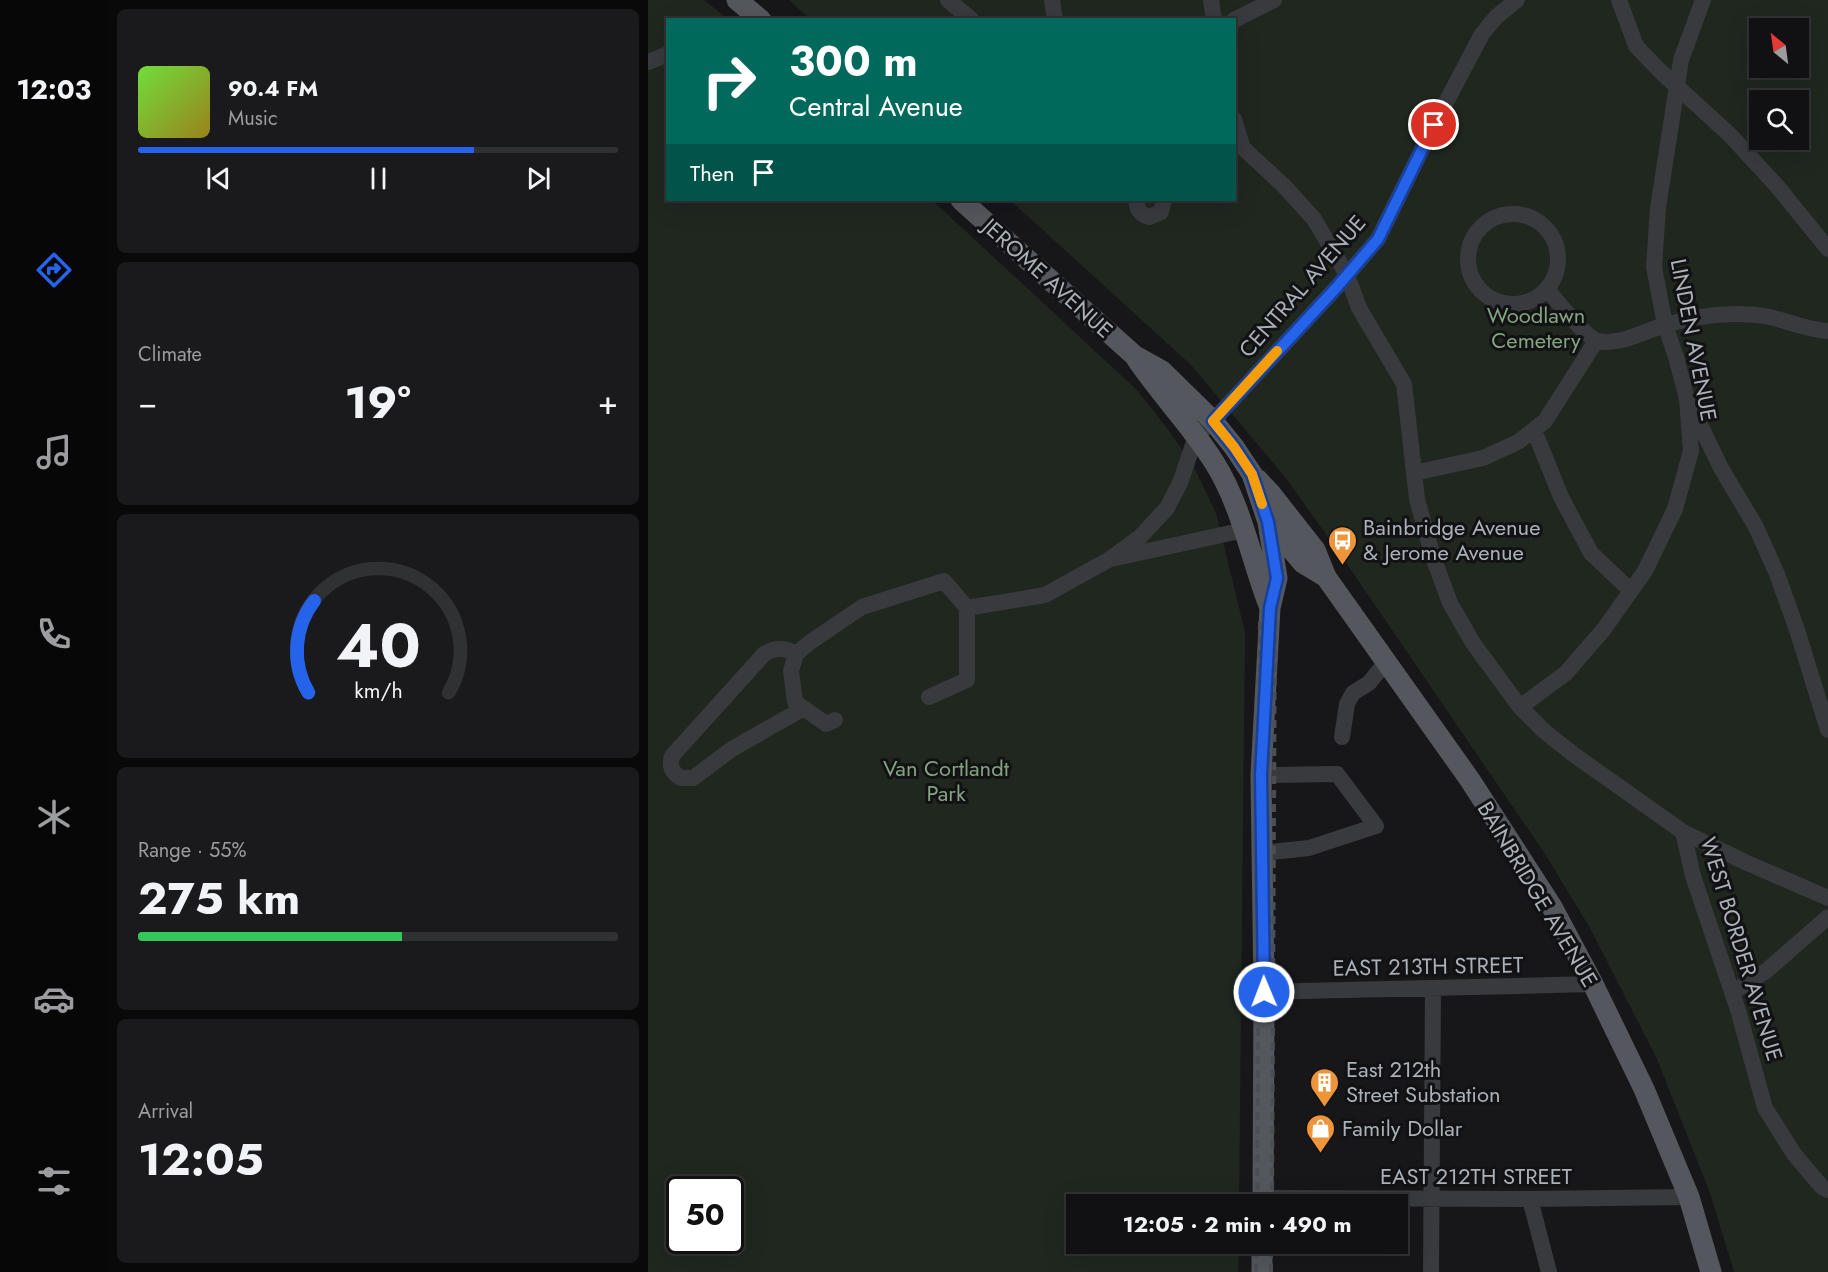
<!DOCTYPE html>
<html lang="en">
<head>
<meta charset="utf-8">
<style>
	body { margin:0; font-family:Jost,sans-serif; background:#1a1a1c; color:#f1f3f6; height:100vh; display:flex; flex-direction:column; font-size:22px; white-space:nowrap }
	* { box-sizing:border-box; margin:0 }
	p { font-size:20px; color:#9c9da0 }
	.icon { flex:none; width:33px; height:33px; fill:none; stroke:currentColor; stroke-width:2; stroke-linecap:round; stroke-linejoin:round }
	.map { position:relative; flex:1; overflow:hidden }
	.panel { display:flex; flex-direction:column; gap:9px; padding:9px; background:#09090a; width:540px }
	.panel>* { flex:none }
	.hud { position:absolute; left:18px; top:18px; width:570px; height:183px; border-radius:0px; box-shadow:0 6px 24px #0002,0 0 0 2px #303133; background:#00695c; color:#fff; overflow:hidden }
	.needle { width:39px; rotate:331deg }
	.buttons { position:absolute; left:1101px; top:18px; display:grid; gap:12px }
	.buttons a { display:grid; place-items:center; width:60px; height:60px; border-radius:0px; background:#111113; box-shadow:0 6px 24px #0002,0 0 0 2px #303133; font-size:30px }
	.speed { position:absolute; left:18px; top:1176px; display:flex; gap:12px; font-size:30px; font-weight:700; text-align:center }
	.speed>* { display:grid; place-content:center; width:78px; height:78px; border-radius:50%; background:#111113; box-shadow:0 6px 24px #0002,0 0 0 2px #303133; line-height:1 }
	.speed .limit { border:3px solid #111; border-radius:9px; background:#fff; color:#111 }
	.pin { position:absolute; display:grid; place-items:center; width:51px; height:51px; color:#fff; margin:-26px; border:3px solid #fff; border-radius:50%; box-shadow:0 2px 6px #0007 }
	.me { position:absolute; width:66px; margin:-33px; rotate:359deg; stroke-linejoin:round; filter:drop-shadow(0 0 4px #0008) }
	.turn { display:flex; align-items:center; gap:21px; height:126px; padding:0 24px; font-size:27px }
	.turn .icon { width:78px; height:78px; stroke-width:2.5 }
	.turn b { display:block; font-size:42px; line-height:51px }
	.then { display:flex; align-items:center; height:57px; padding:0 24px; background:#0003; gap:12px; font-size:22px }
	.big { font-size:45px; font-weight:700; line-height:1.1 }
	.panel .widget { flex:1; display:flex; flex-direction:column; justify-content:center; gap:9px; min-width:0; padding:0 21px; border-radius:9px; background:#1a1a1c }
	.panel .dial { align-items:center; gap:0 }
	.dial svg { height:156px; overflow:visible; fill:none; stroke:#303133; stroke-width:7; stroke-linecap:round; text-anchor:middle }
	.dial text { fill:#f1f3f6; stroke:none }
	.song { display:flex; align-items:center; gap:18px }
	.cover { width:72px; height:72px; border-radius:9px; background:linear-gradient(135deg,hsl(100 70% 55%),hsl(50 70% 35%)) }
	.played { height:6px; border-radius:3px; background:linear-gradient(90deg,#2563eb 70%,#303133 70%) }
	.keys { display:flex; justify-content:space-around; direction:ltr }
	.heat { display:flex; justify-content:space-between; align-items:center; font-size:33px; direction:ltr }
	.charge { height:9px; border-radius:4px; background:linear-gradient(90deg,#34c759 55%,#303133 0) }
	.trip { position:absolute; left:418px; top:1194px; width:342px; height:60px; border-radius:0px; background:#111113; box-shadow:0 6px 24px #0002,0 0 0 2px #303133; font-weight:700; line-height:60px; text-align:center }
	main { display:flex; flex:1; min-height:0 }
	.dock { display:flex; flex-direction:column; width:108px; justify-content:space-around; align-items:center; background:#070708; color:#9c9da0 }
	.dock .icon { width:42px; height:42px }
	.dock .active { color:#2563eb }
	.dock b { font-size:27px; color:#f1f3f6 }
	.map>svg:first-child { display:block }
	.green { fill:#1f271f; fill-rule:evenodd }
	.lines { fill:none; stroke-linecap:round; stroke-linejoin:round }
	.minor { stroke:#383a3e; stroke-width:16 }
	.major { stroke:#54575d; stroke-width:21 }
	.rail { stroke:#4b4e53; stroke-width:4; stroke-dasharray:8 6; stroke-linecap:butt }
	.route-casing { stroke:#184099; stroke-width:15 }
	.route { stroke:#2563eb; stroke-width:10 }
	.slow { stroke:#f59e0b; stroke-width:10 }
	.labels { text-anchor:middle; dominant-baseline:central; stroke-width:6; stroke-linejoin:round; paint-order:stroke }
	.street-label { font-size:22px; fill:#aab1b9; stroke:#121214 }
	.park-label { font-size:22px; fill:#84a381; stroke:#121214 }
	.poi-label { font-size:22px; fill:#aab1b9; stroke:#121214; text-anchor:start }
</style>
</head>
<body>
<main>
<nav class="dock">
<b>12:03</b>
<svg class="icon active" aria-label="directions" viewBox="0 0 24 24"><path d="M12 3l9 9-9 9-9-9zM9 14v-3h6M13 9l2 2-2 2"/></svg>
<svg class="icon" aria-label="music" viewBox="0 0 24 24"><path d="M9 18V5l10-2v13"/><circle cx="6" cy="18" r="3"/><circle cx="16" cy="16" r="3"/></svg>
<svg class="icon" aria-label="phone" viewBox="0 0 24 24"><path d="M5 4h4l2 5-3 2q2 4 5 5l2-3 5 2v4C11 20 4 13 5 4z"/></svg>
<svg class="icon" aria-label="climate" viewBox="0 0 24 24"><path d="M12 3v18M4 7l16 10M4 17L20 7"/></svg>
<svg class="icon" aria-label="car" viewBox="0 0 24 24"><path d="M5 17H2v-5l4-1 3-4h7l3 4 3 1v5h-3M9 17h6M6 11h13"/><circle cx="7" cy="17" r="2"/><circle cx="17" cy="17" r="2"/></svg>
<svg class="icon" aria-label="filters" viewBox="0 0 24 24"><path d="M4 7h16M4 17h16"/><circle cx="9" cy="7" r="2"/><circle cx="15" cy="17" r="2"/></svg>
</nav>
<section class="panel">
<div class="widget">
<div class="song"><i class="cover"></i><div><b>90.4 FM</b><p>Music</p></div></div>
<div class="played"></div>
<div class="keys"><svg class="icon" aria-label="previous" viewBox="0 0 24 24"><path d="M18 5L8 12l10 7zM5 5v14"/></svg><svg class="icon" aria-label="pause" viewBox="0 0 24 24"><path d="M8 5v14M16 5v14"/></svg><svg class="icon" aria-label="next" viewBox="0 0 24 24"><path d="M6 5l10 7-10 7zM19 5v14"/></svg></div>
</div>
<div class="widget"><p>Climate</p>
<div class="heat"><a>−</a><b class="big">19°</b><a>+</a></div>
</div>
<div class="widget dial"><svg viewBox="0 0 100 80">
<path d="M14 69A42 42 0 1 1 86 69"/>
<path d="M14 69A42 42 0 0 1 17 22" stroke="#2563eb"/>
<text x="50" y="56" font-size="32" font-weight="700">40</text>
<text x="50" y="72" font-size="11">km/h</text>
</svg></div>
<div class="widget"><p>Range · 55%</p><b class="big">275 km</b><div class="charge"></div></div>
<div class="widget"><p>Arrival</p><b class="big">12:05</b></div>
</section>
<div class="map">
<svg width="1180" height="1272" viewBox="0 0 1180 1272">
	<rect width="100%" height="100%" fill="#171719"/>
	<path class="green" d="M0,0H56L80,19L20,20V200H284L489,390L519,428L547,469L568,513L597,632L591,1204H429V1244H591L590,1272H0ZM32,1190H82V1240H32Z
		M141,0H1180V1272H1086L1062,1193L1009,1059L942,928L897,854L690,551L637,477L543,365L362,200H586V20H163ZM1112,28H1150V68H1112ZM1112,100H1150V140H1112Z"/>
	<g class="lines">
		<path class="minor" d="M300,0L324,20
			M404,0L407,20
			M563,0L566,20
			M971,0L988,46L1012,71L1082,135L1129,186L1180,249
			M586,20L626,0
			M0,62L20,54
			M586,119L595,148
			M586,146L595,148L636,186L666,219L699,275L711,308L756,384L769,499L785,557L802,603L825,643L872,707L896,731L925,754L1035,832L1045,876L1090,1010L1117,1108L1146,1154L1174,1187L1180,1190
			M489,200C488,209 492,214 501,217L513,212L516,200
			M820 259a45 45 0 1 1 90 0a45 45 0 1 1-90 0Z
			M899,289C908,300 938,338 950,341C972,346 996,331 1017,325C1050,315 1083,311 1117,316C1138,320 1158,330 1180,331
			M1043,406L1073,468L1108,527L1129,574L1149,630L1180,730
			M886,430L913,497L943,553L983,591
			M766,473L835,458L870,442L897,421L948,341
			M468,558L596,530
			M148,654C137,647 128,647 116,654L24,756C21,766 24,773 33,778H45L84,749L156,708
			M281,697L319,680V608
			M872,707L918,673L956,629L997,571L1027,509L1043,451L1039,399L1028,357L1017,325L1006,267L1010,208L1033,60L1055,0
			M187,720L178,724L147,702L143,671L148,654L161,643L214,607L296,581L319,608L397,595L462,559L492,537L519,508L532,483L548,436L565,421L688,288L730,239L786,125L834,34L848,17L869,0
			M694,737L699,704L705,693L721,683L738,662
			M613,775L689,774L728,826L661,848L614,853
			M1035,832L1097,862L1180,898
			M616,992L945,984
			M1085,992L1118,971L1180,917
			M615,1198L882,1199L1041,1197
			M882,1199L901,1272
			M783,1272L785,989"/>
		<path class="major" d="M89,0L113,20
			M313,200L487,356L514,371L565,421L586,447L604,474L620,522L629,578L622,608L613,775L616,992L615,1204
			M488,358C512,394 543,425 566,462C594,506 603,560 622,608
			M609,479L623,494L667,550L678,577L822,780L904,907L945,984L996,1089L1041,1197L1063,1272
			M620,522L655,563L678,577
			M614,1272V1244"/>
		<path class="rail" d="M609,1204L612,616
			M624,1204L627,614
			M608,1272V1244
			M623,1272V1244"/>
	</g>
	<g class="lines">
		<defs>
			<path id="route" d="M616,992L613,775L622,608L629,578L620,522L604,474L586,447L565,421L688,288L730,239L786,125"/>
		</defs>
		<use href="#route" class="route-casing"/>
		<use href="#route" class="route"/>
		<path class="slow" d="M614,504L604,474L586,447L565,421L629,351"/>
	</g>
	<defs>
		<symbol id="bus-pin" viewBox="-11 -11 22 30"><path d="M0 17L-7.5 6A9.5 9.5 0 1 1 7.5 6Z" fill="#ed953b" stroke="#121214"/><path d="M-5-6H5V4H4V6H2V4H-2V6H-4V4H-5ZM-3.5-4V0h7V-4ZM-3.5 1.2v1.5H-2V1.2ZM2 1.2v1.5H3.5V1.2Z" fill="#fff"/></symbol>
		<symbol id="building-pin" viewBox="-11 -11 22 30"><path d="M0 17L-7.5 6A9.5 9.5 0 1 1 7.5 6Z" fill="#ed953b" stroke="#121214"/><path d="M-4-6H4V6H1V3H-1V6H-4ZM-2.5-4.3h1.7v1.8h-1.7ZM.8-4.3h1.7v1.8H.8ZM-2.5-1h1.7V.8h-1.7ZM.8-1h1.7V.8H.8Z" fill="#fff"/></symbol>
		<symbol id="shop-pin" viewBox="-11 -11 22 30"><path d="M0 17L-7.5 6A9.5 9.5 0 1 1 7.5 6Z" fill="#ed953b" stroke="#121214"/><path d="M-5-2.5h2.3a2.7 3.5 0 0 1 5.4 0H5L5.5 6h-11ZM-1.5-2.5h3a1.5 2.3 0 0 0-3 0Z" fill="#fff"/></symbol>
	</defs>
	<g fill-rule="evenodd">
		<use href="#bus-pin" x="678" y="524" width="33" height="45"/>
		<use href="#building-pin" x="660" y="1066" width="33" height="45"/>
		<use href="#shop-pin" x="656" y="1112" width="33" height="45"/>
	</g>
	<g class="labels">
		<g class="street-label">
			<text transform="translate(400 278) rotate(42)">JEROME AVENUE</text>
			<text transform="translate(654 286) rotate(-49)">CENTRAL AVENUE</text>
			<text transform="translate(1046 340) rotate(79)">LINDEN AVENUE</text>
			<text transform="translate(890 894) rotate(59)">BAINBRIDGE AVENUE</text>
			<text transform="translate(1094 949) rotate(73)">WEST BORDER AVENUE</text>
			<text transform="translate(780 966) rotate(-1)">EAST 213TH STREET</text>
			<text x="828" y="1176">EAST 212TH STREET</text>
		</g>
		<g class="park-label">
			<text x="888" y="315">Woodlawn<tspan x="888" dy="25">Cemetery</tspan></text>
			<text x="298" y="768">Van Cortlandt<tspan x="298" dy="25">Park</tspan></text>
		</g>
		<g class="poi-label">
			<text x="715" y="527">Bainbridge Avenue<tspan x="715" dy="25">&amp; Jerome Avenue</tspan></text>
			<text x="698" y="1069">East 212th<tspan x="698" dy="25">Street Substation</tspan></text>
			<text x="694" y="1128">Family Dollar</text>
		</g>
	</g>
</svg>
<div class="buttons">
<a><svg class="needle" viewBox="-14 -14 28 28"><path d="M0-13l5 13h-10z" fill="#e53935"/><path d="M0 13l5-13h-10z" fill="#9c9da0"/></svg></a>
<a><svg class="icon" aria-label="search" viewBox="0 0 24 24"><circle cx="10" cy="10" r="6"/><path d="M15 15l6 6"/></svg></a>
</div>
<div class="speed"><div class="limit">50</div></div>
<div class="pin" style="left:786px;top:125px;background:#d93025"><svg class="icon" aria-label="arrive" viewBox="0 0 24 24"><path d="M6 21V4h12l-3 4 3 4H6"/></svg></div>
<svg class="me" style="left:616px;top:992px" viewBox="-20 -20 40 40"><circle r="17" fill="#2563eb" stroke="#fff" stroke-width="3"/><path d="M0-11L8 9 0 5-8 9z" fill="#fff"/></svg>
<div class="trip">12:05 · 2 min · 490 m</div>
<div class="hud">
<div class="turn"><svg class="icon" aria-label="right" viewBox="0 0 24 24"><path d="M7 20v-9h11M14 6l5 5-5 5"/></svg><div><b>300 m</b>Central Avenue</div></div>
<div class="then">Then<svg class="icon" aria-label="arrive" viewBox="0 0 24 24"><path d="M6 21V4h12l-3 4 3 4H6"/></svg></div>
</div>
</div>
</main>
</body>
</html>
